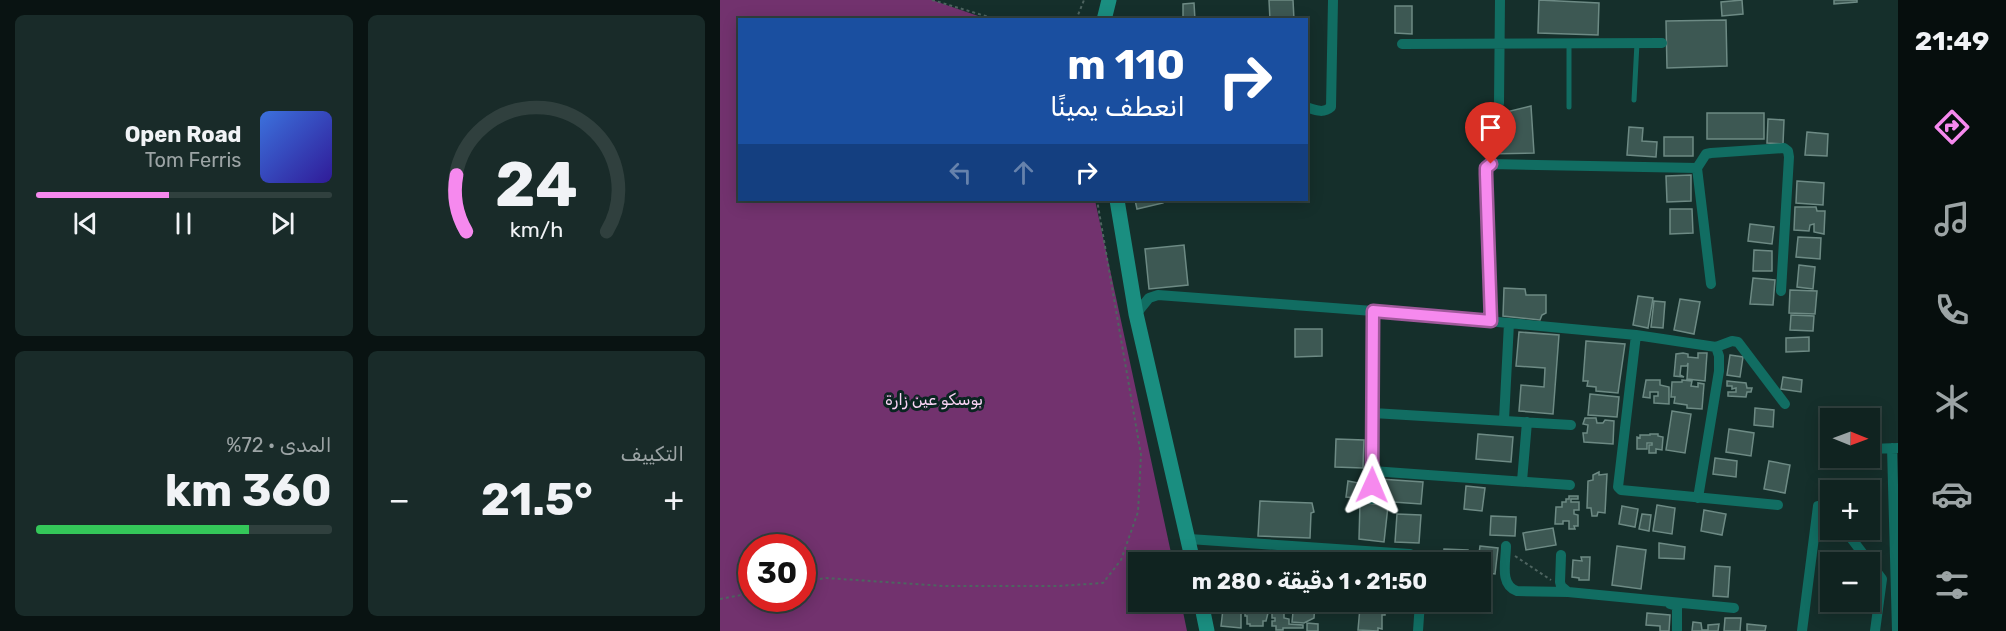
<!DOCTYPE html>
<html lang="ar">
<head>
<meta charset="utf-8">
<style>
	body { margin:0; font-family:Rubik,"Noto Sans Arabic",sans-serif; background:#192b29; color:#f1f3f6; direction:rtl; height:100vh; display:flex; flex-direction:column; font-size:22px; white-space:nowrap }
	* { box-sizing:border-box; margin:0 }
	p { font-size:20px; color:#9ca4a5 }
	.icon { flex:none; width:33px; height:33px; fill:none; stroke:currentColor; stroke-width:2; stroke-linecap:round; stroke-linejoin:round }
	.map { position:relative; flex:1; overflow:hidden; direction:ltr }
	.side { display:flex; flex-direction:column; gap:15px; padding:15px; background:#091312; width:720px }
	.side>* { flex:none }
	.banner { position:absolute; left:18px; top:18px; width:570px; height:183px; border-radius:0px; box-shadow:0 3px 15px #0003,0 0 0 2px #30403e; direction:rtl; background:#1a4fa0; color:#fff; overflow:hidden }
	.needle { width:39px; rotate:91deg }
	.controls { position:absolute; left:1100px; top:408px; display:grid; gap:12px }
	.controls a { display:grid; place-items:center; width:60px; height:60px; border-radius:0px; background:#102320; box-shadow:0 3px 15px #0003,0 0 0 2px #30403e; font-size:30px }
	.speed { position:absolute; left:18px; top:534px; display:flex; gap:12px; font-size:30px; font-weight:700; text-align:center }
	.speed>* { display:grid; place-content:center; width:78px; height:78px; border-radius:50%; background:#102320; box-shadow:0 3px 15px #0003,0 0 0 2px #30403e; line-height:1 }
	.speed .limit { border:9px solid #d22; background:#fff; color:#111 }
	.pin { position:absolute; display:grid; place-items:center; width:51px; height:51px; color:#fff; margin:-62px -26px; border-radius:50% 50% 50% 0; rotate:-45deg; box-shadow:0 0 6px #0007 }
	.pin .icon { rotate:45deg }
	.me { position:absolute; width:66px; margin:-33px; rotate:1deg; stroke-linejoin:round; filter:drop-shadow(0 0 4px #0008) }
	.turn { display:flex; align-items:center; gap:21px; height:126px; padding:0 24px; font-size:27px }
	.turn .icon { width:78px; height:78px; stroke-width:2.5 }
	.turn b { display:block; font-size:42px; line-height:51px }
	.lanes { display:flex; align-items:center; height:57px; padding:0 24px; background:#0003; justify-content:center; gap:30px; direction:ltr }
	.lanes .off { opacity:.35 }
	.big { font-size:45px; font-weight:700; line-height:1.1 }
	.side .widget { flex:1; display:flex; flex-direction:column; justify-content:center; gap:9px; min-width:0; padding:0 21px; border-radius:9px; background:#192b29 }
	.side .dial { align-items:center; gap:0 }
	.dial svg { height:156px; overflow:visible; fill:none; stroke:#30403e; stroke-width:7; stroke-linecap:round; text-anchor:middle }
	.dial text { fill:#f1f3f6; stroke:none }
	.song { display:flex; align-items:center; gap:18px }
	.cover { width:72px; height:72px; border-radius:9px; background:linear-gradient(135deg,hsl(220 70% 55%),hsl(250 70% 35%)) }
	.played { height:6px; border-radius:3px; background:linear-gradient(90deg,#f689ee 45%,#30403e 45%) }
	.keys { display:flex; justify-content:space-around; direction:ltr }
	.heat { display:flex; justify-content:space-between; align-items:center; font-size:33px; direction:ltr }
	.charge { height:9px; border-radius:4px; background:linear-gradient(90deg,#34c759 72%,#30403e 0) }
	.side .tiles { flex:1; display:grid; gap:15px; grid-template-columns:repeat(2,1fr) }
	.trip { position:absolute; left:408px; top:552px; width:363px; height:60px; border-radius:0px; background:#102320; box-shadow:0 3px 15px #0003,0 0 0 2px #30403e; font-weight:700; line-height:60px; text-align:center; direction:rtl }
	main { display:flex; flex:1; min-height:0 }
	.menu { display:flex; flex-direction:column; width:108px; justify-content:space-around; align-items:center; background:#060e0d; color:#9ca4a5 }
	.menu .icon { width:42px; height:42px }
	.menu .selected { color:#f689ee }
	.menu b { font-size:27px; color:#f1f3f6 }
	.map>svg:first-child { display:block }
	.forest { fill:#72326e; fill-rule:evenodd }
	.building { fill:#3d5853; stroke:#6d8a84; stroke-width:1.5 }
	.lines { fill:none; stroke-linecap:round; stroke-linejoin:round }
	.path { stroke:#4e6460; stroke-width:2; stroke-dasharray:3 3; stroke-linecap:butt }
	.service { stroke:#116d62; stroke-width:5 }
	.minor { stroke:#116d62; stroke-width:10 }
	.secondary { stroke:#1a8e80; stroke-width:15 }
	.route-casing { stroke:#a0599b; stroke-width:15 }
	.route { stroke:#f689ee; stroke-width:10 }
	.labels { text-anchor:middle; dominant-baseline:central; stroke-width:6; stroke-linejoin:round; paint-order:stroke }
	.park-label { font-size:16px; fill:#fad4f5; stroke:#0a2521 }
</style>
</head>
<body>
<main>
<nav class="menu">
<b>21:49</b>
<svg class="icon selected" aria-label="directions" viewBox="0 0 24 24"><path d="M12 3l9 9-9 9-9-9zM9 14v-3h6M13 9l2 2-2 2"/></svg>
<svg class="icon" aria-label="music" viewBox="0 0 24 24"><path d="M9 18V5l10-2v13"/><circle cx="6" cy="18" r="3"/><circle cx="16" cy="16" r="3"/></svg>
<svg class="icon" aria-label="phone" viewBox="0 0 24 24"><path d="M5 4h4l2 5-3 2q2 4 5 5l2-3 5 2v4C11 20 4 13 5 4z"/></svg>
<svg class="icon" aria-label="climate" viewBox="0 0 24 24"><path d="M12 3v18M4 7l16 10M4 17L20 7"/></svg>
<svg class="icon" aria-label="car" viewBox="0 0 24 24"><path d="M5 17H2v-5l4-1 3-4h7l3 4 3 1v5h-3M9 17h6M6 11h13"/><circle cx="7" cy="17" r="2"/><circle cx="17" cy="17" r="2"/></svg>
<svg class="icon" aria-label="filters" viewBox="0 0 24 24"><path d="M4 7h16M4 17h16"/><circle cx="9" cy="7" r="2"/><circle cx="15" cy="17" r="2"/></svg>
</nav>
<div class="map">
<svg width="1178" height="631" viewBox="0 0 1178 631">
	<rect width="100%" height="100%" fill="#152f2b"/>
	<path class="forest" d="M0,0H212L267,19L20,20V200H375L453,562H418V602H461L467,631H0ZM32,548H82V598H32Z"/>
	<path class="building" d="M549,0H573L574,20H550Z
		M819,0L879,3L878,35L818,33Z
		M1022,0L1023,14L1002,16L1001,2Z
		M1114,0H1137V2L1114,4Z
		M474,3L475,20H463V4Z
		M675,6H692V34L675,33Z
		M1006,20L1007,66L947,68L946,21Z
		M811,106L814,153L765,154L761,118Z
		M987,113H1044V139H987Z
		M1048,119L1064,120L1063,144L1047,143Z
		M909,127L923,128L922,141L937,142L936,157L907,155Z
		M1087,132L1108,134L1107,156L1085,155Z
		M944,137H973V156H944Z
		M971,175V201L947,202L946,176Z
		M1077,181L1104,183L1103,205L1076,203Z
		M415,200H443V203L417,209Z
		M1075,207H1096L1097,211H1105L1104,234L1094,232V224L1090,225L1089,231L1074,230Z
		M950,209H972L973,233L950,234Z
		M1030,224L1054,227L1052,244L1028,241Z
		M1078,237L1101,238L1100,259L1076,257Z
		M464,245L468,285L429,289L425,249Z
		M1034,250L1052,251V271H1033Z
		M1079,265L1095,267L1093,289L1077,287Z
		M1033,278L1055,280L1053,305L1030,304Z
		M784,288L805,289L806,295H826V313L822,315L820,320L783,316Z
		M1070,290L1097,291L1095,314L1069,313Z
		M918,296L933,298L928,328L913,325Z
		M960,299L980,302L974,334L954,330Z
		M934,301L945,302L943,328L931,327Z
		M1071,315L1094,316L1093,331L1070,330Z
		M575,329H602V356L575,357Z
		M799,332L839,335L833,414L799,411L801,385L824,387L825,368L796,366Z
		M1089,337V351L1066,352V338Z
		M866,341L905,344L898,393L876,391V387L867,386L868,381H863Z
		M963,353L968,354V357L978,358V353H987L985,381L967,379L968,363L967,366H961L960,375L964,377L954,376L956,354Z
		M1010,355L1023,357L1020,377L1007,375Z
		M1063,377L1082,380L1081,392L1061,389Z
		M926,380H940V385L949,387V404L934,403V396H938V392H930V398L923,397Z
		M962,380L972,381L971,386L978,387V383L984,384L982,409L967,408V405L954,403L955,397H951L952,382H962Z
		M1007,381L1026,383L1027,388H1032L1031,392H1027L1026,397L1008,396V392H1016V388L1012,389V386H1007Z
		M870,394L899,397L897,417L868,415Z
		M1035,408L1054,410L1053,427L1034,425Z
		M952,411L971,414L965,453L946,450Z
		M865,418H876L877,423H883L885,420L894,421L893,444L864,442L863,433H867L868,425L863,424Z
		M1009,429L1034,433L1031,456L1006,452Z
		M758,434L793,437L791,462L756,459Z
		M930,434H938V436L943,437L942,450L936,449V453H929V445H932V443H927V449H917V437L920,438V435H930Z
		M616,439L644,440L643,468L615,467Z
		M995,458L1017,461L1016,477L993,474Z
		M1049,461L1070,465L1065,493L1044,489Z
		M879,472V475L887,474L885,513L878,512L877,516H872L871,508H867L868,481L873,480V475Z
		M660,479L703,482L701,504L659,501Z
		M628,481L639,483L637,498L626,497Z
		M746,486L765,488L762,511L744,509Z
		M849,496H858V499H851V502H859V510H854V514L858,515V526H854L855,529H849V521H843V524H835L836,507H842V502H846V499H849Z
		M540,501L592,503L594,512L591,513L590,538L538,536Z
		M640,502L668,506L664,542L639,539Z
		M937,505L955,508L952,534L933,531Z
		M902,506L918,509L915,527L899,524Z
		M984,510L1006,514L1002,535L981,531Z
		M677,514L701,515L699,543L675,542Z
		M922,514L931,515L929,531L919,529Z
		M771,516L796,517L795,536L770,535Z
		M833,528L836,545L806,550L803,533Z
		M939,543L965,547L964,559L939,558Z
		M760,546L778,548L775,574L760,572V562H758Z
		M897,546L926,550L921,589L892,585Z
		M724,549L748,550V562H723Z
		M578,556L603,557V562H578Z
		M861,557H870L869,580H859V578L852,577L853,560L862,561Z
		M536,558L568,559V562H536Z
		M995,566L1010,567L1008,597L993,596Z
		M507,602H522H512L511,610H521V628L501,626L503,609H507Z
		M525,602H537L538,605V602H562L561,606H550V613H548L546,621H543V626H530V624H527V616H525Z
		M564,602H571V611H564V618L569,619V624L583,625V628H563V630H556V626H552V621H555V618H552V608L563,609Z
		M574,602H595L594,618L584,623L572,622Z
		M646,602L658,603V605H665V615H662V629L658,628V631L638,630L640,607H646Z
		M710,602H749V610H742V613H737V609L730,608V613H724L725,606L710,605Z
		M927,613L950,615L949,631H940V626L926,625Z
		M1005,618H1021L1020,631H1004Z
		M973,622L981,623L982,630H988V625L999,624L998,631H972Z
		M587,623L598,624V631H587Z
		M1027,624L1046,626L1045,631H1027Z"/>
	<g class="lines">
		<path class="path" d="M212,0L279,20
			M356,20L364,0
			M795,556L831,580
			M82,582L106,578L224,586H339L383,583L401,560L418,512L421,455L377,200
			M0,599L32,593"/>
		<path class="service" d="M914,100L917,43
			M849,107V43"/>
		<path class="minor" d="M682,44L942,43
			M779,103L780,0
			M586,107C595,110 603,114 611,107L613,0
			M991,284L977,168L986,154L991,153L1064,148L1068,151L1069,157L1061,291
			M416,314L429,298L438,295L653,311L789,323L916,335L996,347L999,356V371L978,498
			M771,321L766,174V167L771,164L977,168
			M916,335L898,487L901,490L1058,505
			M996,347L1012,341L1018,342L1065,404
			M653,413L851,425
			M784,420L789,323
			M1172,448L1177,631
			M1149,449L1178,448
			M652,471L850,485
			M802,481L807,422
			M652,499L653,311
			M1125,530L1162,579L1155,631
			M469,539L690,554L698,559L700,562
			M786,546C786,561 779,585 797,591L848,592
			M841,555L840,582L841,586L848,592L1014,608
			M950,604L957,606V631
			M698,631L700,602
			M1082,631L1098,506L1106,505L1110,510"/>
		<path class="secondary" d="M384,20L389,0
			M397,200L416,314L473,562
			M481,602L487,631"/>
	</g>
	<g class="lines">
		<defs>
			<path id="route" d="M652,485L653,311L771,321L766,174V168L771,164"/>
		</defs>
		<use href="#route" class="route-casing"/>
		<use href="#route" class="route"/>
	</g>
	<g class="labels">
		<g class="park-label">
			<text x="214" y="399">بوسكو عين زارة</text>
		</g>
	</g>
</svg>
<div class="controls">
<a><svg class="needle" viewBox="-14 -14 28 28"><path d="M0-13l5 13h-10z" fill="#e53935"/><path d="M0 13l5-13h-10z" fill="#9ca4a5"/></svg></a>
<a>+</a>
<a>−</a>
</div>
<div class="speed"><div class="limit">30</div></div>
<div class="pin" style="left:771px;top:164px;background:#d93025"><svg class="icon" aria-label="arrive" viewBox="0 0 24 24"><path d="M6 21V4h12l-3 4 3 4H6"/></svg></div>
<svg class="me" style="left:652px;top:485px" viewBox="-20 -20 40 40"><path d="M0-17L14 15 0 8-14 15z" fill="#f689ee" stroke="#fff" stroke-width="4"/></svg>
<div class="trip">21:50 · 1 دقيقة · 280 m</div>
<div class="banner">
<div class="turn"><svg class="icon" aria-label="right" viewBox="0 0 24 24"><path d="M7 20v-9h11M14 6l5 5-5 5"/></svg><div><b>110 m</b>انعطف يمينًا</div></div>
<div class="lanes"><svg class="icon off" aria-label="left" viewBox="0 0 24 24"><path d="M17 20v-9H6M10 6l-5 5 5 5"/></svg><svg class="icon off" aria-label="ahead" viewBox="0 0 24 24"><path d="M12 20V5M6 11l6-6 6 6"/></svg><svg class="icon" aria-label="right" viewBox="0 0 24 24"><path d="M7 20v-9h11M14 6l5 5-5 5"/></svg></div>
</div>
</div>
<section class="side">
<div class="tiles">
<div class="widget dial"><svg viewBox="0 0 100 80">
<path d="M14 69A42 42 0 1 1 86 69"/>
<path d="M14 69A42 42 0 0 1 9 40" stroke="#f689ee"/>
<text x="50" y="56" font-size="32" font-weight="700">24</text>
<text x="50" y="72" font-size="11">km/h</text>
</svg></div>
<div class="widget">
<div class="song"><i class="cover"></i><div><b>Open Road</b><p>Tom Ferris</p></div></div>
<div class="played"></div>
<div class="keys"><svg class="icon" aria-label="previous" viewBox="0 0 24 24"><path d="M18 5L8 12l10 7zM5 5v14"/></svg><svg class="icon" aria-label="pause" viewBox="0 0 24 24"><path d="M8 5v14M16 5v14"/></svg><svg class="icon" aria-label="next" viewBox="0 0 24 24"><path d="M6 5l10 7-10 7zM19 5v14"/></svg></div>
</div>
<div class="widget"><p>التكييف</p>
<div class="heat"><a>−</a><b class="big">21.5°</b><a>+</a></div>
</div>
<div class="widget"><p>المدى · 72%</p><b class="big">360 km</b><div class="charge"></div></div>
</div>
</section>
</main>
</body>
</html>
